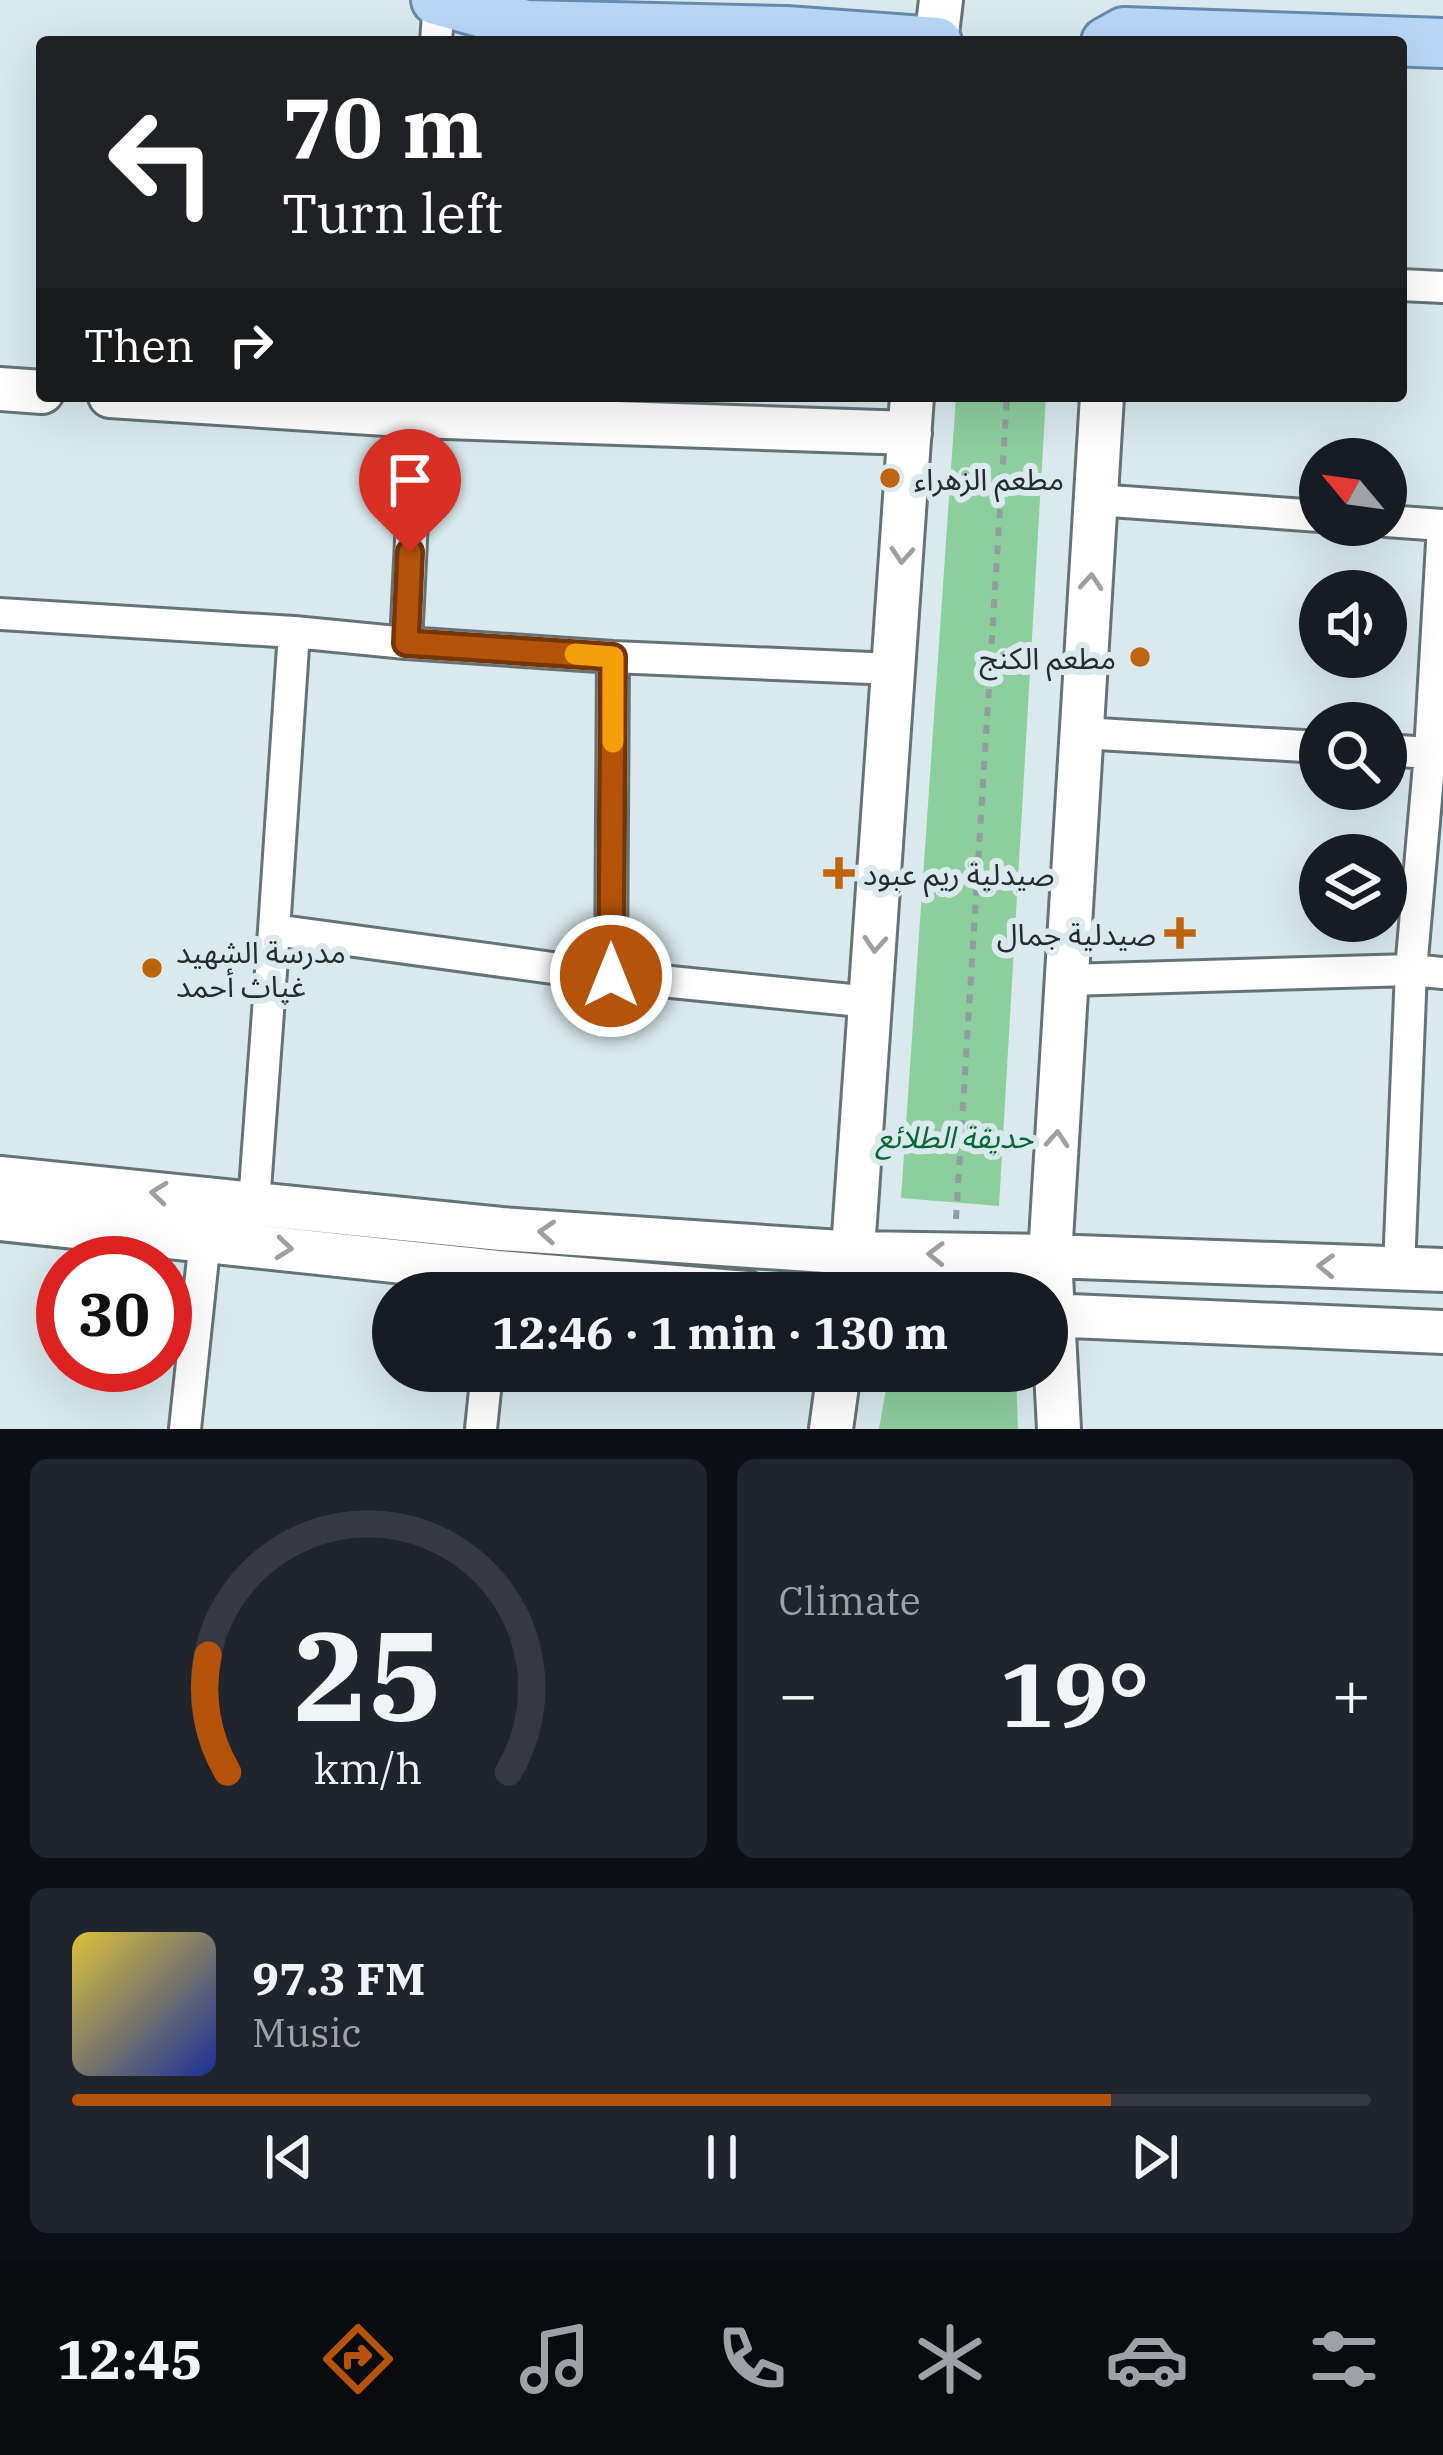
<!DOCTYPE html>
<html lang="en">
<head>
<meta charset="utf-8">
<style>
	body { margin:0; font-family:"IBM Plex Serif","Noto Sans Arabic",serif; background:#20242c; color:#f1f3f6; height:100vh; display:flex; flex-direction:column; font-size:45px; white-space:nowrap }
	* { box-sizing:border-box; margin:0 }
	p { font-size:39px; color:#9ea1a6 }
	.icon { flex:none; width:66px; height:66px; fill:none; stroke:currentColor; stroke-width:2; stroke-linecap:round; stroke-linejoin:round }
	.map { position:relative; height:1429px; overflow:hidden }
	.sheet { display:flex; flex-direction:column; gap:30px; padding:30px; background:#0d0f14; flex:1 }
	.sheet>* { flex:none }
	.banner { position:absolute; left:36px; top:36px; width:1371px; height:366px; border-radius:12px; box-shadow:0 12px 48px #0002; background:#202124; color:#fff; overflow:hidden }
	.needle { width:78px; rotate:299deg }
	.controls { position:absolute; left:1299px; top:438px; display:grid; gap:24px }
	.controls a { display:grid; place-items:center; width:108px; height:108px; border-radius:50%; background:#171b24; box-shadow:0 12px 48px #0002; font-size:60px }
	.speed { position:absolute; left:36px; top:1236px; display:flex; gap:24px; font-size:60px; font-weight:700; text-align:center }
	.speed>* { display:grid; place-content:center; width:156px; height:156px; border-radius:50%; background:#171b24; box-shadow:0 12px 48px #0002; line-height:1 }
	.speed .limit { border:18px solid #d22; background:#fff; color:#111 }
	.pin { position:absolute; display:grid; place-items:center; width:102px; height:102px; color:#fff; margin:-123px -51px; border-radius:50% 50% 50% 0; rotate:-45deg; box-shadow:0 0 12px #0007 }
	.pin .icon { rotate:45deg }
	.me { position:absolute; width:132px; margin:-66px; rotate:0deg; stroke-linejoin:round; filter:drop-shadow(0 0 9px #0008) }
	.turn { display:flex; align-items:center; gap:42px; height:252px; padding:0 48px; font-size:54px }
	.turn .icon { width:156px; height:156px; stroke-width:2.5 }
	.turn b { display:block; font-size:84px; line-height:102px }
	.then { display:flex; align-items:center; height:114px; padding:0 48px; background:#0003; gap:24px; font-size:45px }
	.big { font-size:90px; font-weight:700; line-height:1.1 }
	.sheet .card { flex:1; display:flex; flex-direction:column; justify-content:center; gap:18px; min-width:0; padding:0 42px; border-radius:18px; background:#20242c }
	.sheet .dial { align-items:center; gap:0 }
	.dial svg { height:312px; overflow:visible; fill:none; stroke:#363941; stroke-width:7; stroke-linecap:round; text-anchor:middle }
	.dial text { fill:#f1f3f6; stroke:none }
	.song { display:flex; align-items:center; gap:36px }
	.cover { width:144px; height:144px; border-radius:18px; background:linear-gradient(135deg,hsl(50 70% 55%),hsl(230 70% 35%)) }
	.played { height:12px; border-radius:6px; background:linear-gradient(90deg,#b45309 80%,#363941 80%) }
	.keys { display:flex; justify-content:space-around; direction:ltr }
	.heat { display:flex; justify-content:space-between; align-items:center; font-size:66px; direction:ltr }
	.sheet .tiles { flex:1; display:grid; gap:30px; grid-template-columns:1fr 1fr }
	.card:last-child { grid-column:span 2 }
	.trip { position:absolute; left:372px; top:1272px; width:696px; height:120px; border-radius:60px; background:#171b24; box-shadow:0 12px 48px #0002; font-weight:700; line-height:120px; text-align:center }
	.tab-bar { display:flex; height:192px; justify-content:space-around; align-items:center; background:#090b0e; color:#9ea1a6 }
	.tab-bar .icon { width:84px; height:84px }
	.tab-bar .active { color:#b45309 }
	.tab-bar b { font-size:54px; color:#f1f3f6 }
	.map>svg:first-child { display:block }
	.green { fill:#8dce9d }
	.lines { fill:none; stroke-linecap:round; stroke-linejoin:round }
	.street-casing { stroke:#657377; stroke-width:36 }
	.secondary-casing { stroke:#657377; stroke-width:48 }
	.primary-casing { stroke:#668aad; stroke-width:54 }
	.path { stroke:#919da0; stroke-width:6; stroke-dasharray:9 9; stroke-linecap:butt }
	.street { stroke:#fff; stroke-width:30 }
	.secondary { stroke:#fff; stroke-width:42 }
	.primary { stroke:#b8d7f7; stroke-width:48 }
	.oneway { stroke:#9da0a1 }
	.route-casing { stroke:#753606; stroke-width:30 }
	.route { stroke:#b45309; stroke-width:21 }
	.slow { stroke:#f59e0b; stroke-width:21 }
	.poi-dot { fill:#bf640e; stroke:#d9e9ed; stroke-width:4.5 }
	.labels { text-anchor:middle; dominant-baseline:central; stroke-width:12; stroke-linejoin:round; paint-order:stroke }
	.poi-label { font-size:30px; fill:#262c2e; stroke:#d9e9ed; text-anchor:start }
	.park-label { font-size:30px; font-style:italic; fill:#066933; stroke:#d9e9ed }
</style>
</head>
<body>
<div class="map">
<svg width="1443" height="1429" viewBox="0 0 1443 1429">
	<rect width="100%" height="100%" fill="#d9e9ed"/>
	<path class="green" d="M956,396H1046L999,1206L901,1198Z
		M889,1371H1016L1018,1429H879Z"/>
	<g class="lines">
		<defs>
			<path id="street" d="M436,42L439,0
				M1401,285L1443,287
				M1096,500L1320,516
				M1386,521L1443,525
				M0,614L294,632L406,643L613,657L894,669
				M294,632L274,930L611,976L871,1002
				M406,643L418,397
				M1081,733L1320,747
				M1386,750L1443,754
				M611,976L613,657
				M1067,980L1411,970L1443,973
				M254,1203L274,930
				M1399,1268L1411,970L1430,753L1443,525
				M185,1429L205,1239
				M481,1429L487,1371"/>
			<path id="secondary" d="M936,42L941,0
				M0,389L42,392
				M110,396L417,416L910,433
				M0,1178L501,1229L855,1253L1050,1256L1443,1270
				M0,1219L497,1272L747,1293
				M850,1293L912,396
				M1047,1315L1443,1332
				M831,1429L839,1371
				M1059,1429L1050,1256L1102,396"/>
			<path id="primary" d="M436,0L526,25L786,31L937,42
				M1106,42L1124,32L1443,43"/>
		</defs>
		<use href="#street" class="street-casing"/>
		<use href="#secondary" class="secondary-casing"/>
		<use href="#primary" class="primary-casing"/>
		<path class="path" d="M956,1219L1007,396"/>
		<use href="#street" class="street"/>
		<use href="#secondary" class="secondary"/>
		<use href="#primary" class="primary"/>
	</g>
	<defs><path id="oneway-chevron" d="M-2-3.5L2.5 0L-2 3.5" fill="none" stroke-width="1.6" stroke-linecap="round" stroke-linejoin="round" transform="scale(3)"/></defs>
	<g class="oneway">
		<use href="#oneway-chevron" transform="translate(902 555) rotate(94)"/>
		<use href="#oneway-chevron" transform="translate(1091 582) rotate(-86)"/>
		<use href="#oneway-chevron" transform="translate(875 944) rotate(94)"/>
		<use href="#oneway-chevron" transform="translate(1057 1139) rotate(-86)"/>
		<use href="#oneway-chevron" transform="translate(159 1193) rotate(-174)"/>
		<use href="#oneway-chevron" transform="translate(547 1232) rotate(-176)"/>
		<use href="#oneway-chevron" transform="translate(284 1248) rotate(6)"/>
		<use href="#oneway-chevron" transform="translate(936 1254) rotate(-179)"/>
		<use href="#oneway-chevron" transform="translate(1326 1266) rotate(-178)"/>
	</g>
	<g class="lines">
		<defs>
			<path id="route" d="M410,552L406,643L613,657L611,976"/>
		</defs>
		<use href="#route" class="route-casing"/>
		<use href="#route" class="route"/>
		<path class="slow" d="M575,654L613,657V742"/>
	</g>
	<g class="poi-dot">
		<circle cx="890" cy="478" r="12"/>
		<circle cx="1140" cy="657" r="12"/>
		<path d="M833 855h12v12h12v12h-12v12h-12v-12h-12v-12h12z"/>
		<path d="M1174 915h12v12h12v12h-12v12h-12v-12h-12v-12h12z"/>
		<circle cx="152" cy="968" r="12"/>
	</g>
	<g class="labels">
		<g class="poi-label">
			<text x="914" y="478">مطعم الزهراء</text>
			<text x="1116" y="657" text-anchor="end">مطعم الكنج</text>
			<text x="863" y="873">صيدلية ريم عبود</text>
			<text x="1156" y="933" text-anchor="end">صيدلية جمال</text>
			<text x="176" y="951">مدرسة الشهيد<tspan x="176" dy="34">غياث أحمد</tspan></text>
		</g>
		<g class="park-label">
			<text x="955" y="1136">حديقة الطلائع</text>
		</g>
	</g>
</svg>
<div class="controls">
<a><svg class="needle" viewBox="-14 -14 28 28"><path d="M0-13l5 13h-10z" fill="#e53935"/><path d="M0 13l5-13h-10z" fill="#9ea1a6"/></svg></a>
<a><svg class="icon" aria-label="sound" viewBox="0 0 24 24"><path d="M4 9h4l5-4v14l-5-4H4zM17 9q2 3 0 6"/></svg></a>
<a><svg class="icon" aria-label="search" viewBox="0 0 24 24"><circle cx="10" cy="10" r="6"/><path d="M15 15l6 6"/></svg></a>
<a><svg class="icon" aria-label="layers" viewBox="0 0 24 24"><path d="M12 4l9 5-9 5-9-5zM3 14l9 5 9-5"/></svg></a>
</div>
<div class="speed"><div class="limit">30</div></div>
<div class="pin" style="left:410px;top:552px;background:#d93025"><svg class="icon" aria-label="arrive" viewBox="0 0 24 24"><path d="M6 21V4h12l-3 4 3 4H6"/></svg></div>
<svg class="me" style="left:611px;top:976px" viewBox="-20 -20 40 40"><circle r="17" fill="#b45309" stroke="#fff" stroke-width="3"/><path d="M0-11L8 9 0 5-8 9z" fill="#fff"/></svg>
<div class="trip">12:46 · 1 min · 130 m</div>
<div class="banner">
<div class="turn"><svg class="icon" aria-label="left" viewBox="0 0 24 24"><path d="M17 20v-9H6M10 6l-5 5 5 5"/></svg><div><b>70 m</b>Turn left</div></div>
<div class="then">Then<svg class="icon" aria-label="right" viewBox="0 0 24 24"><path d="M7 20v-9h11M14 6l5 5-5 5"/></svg></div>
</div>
</div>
<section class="sheet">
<div class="tiles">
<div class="card dial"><svg viewBox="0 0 100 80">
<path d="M14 69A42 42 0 1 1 86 69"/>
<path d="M14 69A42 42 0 0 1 9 39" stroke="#b45309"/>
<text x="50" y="56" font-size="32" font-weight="700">25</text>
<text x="50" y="72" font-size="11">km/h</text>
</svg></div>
<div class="card"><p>Climate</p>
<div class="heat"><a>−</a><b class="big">19°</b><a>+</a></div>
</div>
<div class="card">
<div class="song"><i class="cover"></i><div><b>97.3 FM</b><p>Music</p></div></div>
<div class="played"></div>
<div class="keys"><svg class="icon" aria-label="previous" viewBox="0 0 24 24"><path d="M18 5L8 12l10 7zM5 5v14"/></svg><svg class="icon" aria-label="pause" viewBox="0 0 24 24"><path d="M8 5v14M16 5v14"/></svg><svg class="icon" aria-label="next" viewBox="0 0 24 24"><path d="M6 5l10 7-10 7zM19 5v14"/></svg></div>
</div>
</div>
</section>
<nav class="tab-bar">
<b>12:45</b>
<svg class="icon active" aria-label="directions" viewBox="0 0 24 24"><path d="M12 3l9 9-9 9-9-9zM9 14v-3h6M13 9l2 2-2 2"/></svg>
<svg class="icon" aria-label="music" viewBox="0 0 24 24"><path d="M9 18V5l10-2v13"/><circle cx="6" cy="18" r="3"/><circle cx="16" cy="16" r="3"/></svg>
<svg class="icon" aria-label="phone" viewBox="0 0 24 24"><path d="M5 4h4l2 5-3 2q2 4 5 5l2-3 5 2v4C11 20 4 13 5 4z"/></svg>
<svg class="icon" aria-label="climate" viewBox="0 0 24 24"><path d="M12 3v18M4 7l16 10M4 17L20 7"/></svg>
<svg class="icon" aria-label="car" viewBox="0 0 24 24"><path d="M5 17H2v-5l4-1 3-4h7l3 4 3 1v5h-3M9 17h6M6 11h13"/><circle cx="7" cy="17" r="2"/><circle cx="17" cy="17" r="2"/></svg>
<svg class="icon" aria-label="filters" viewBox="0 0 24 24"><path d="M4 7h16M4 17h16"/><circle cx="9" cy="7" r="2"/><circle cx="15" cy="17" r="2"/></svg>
</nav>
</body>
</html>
